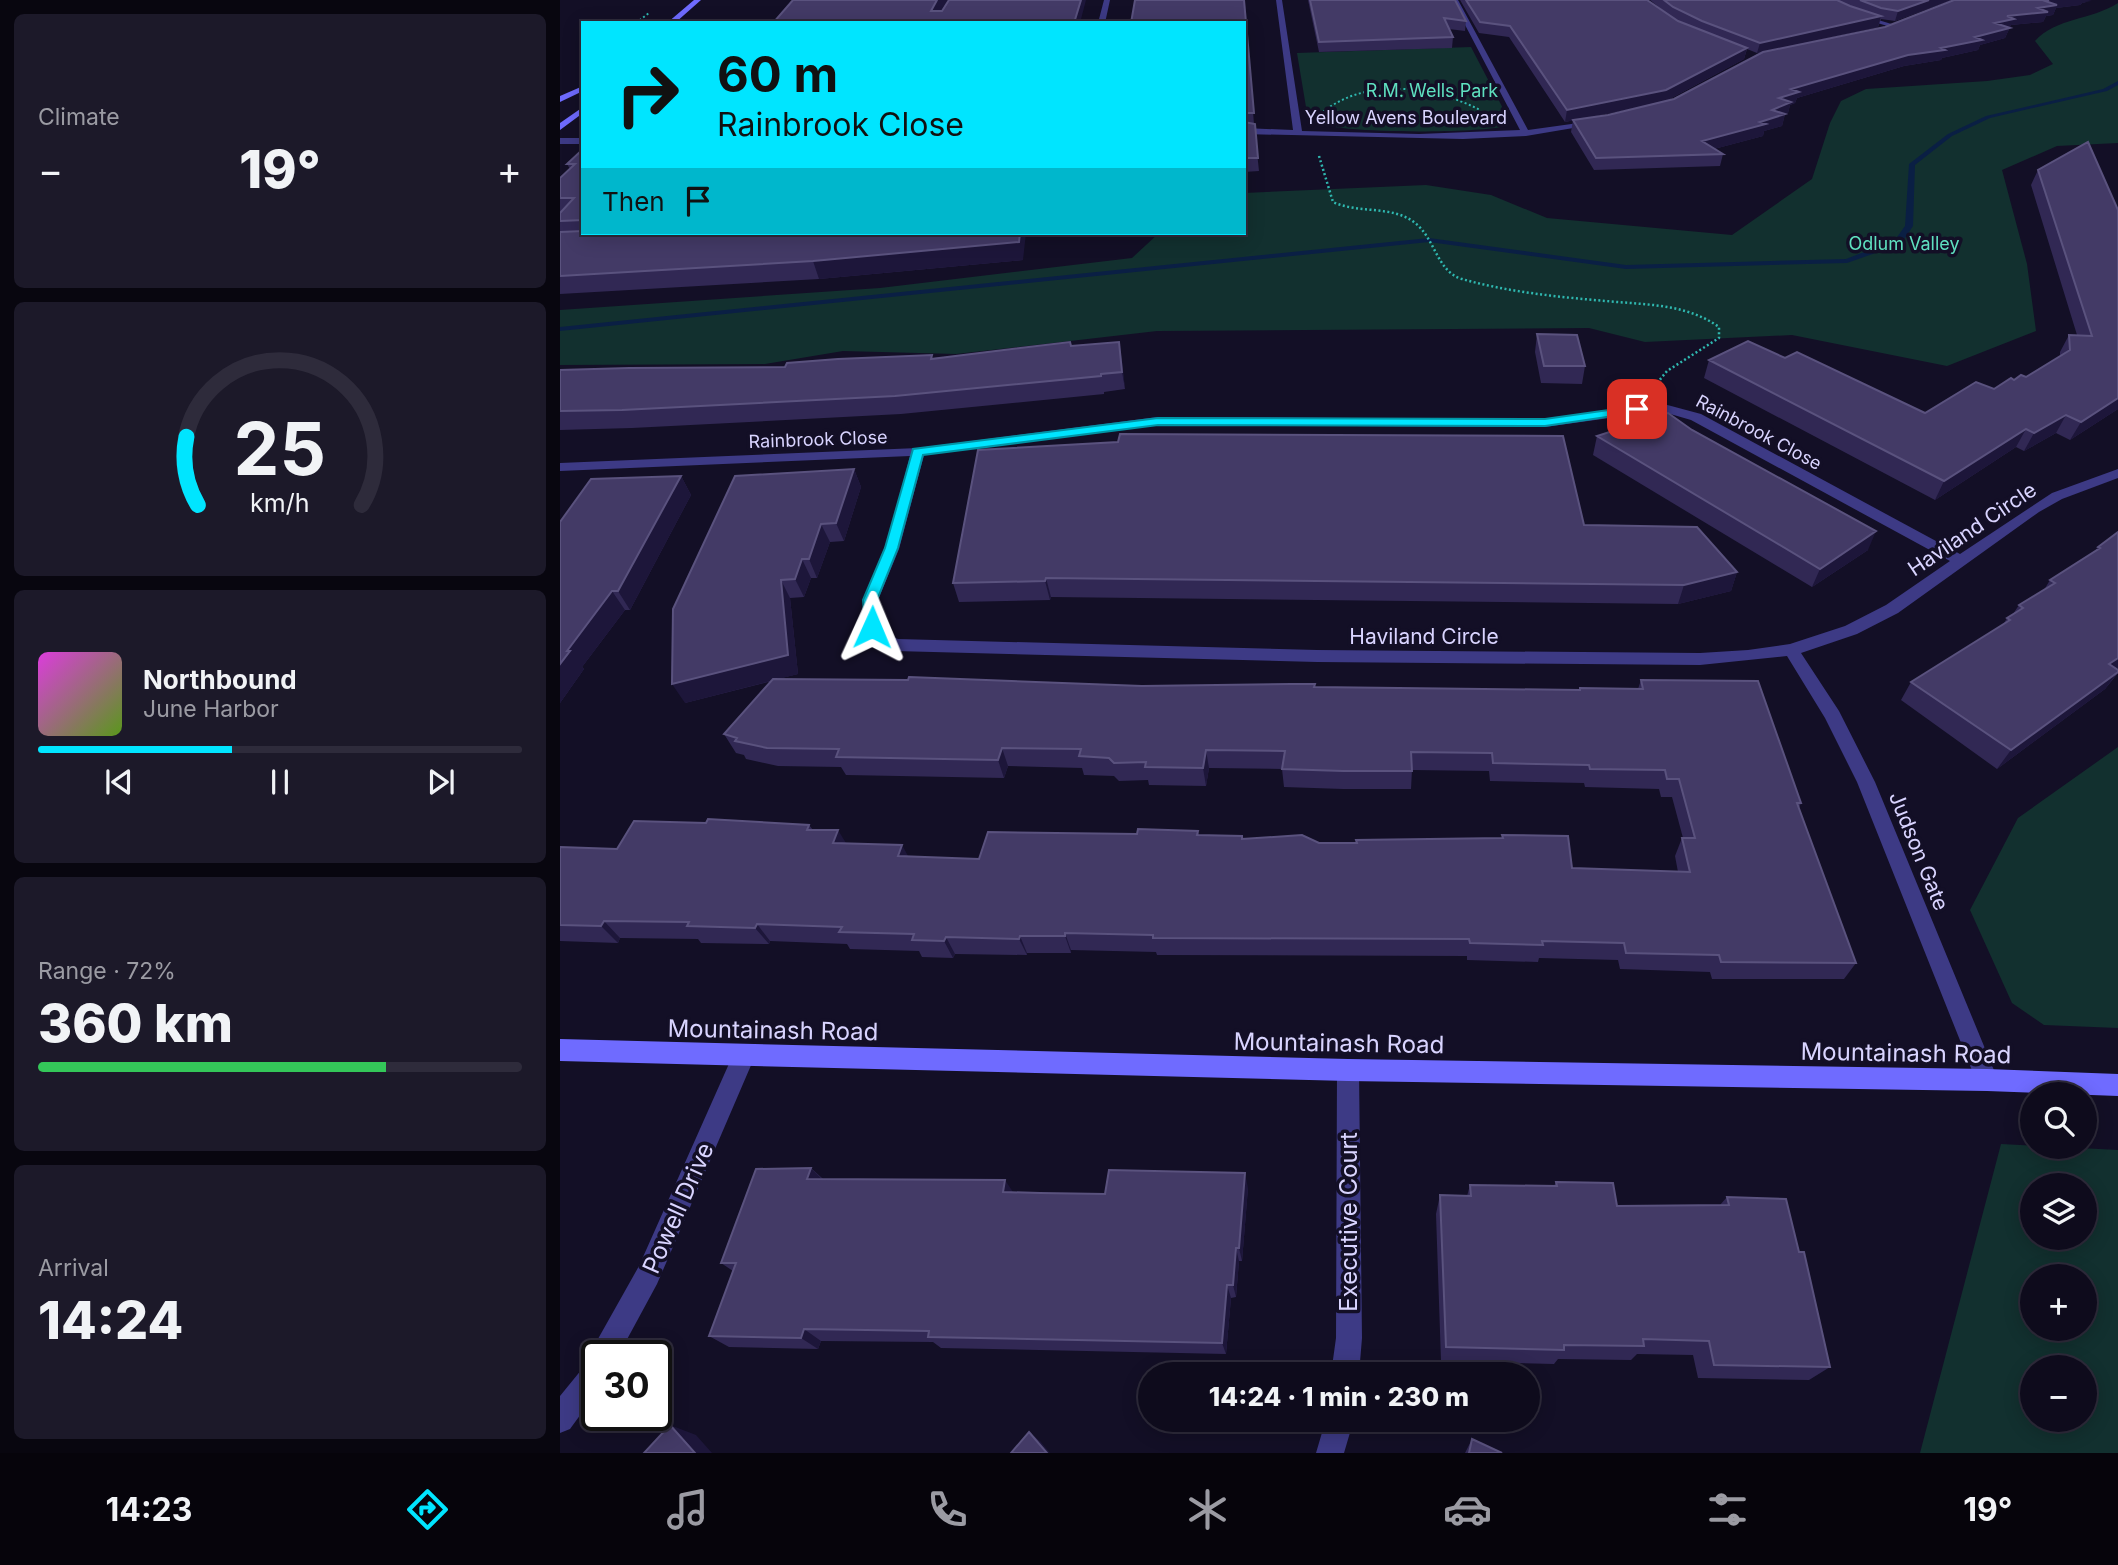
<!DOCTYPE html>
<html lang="en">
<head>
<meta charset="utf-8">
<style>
	body { margin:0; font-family:Inter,sans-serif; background:#1c1929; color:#f1f3f6; height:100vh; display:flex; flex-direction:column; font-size:26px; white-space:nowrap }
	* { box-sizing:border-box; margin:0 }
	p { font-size:23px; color:#9b9ba3 }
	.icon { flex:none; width:38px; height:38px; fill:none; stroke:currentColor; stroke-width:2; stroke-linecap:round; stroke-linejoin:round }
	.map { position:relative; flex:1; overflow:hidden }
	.side { display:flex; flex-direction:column; gap:14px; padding:14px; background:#08060f; width:560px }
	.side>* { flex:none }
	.guide { position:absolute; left:21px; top:21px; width:665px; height:214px; border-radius:0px; box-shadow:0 4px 18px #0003,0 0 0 2px #2e2b3b; background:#00e5ff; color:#111; overflow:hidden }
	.fabs { position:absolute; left:1460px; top:1082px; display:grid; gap:14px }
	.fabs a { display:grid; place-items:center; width:77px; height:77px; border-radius:50%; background:#0e0b1c; box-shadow:0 4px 18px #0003,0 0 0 2px #2e2b3b; font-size:35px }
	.speed { position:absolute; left:21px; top:1340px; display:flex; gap:14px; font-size:35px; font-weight:700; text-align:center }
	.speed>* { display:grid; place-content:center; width:91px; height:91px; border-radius:50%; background:#0e0b1c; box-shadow:0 4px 18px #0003,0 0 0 2px #2e2b3b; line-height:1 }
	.speed .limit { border:4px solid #111; border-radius:10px; background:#fff; color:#111 }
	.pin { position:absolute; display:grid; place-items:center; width:60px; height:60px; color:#fff; margin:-30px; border-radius:14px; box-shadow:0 4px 10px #0006 }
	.me { position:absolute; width:77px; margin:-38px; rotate:1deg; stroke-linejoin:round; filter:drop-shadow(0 0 5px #0008) }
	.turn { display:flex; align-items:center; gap:24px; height:147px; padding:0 21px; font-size:32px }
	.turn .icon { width:91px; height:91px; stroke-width:2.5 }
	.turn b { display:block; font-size:49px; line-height:60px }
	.then { display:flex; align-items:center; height:66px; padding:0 21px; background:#0003; gap:14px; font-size:26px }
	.big { font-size:52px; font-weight:800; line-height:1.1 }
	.side .widget { flex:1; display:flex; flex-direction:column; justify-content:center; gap:10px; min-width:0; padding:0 24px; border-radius:10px; background:#1c1929 }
	.side .dial { align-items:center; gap:0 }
	.dial svg { height:182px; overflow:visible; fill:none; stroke:#2e2b3b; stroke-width:7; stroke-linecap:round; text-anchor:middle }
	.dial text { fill:#f1f3f6; stroke:none }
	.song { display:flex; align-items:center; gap:21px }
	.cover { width:84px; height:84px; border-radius:10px; background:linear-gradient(135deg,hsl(300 70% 55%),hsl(90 70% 35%)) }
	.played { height:7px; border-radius:4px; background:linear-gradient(90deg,#00e5ff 40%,#2e2b3b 40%) }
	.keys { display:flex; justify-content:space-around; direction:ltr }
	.heat { display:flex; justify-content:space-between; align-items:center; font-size:38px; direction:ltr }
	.charge { height:10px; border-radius:5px; background:linear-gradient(90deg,#34c759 72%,#2e2b3b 0) }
	.trip { position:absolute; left:578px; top:1362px; width:402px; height:70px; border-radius:35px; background:#0e0b1c; box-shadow:0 4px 18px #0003,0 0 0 2px #2e2b3b; font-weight:800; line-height:70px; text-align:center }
	.dock { display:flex; height:112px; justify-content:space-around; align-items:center; background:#06040b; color:#9b9ba3 }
	.dock .icon { width:49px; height:49px }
	.dock .current { color:#00e5ff }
	.dock b { font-size:32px; color:#f1f3f6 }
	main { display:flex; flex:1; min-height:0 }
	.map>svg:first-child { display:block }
	.green { fill:#12302f; fill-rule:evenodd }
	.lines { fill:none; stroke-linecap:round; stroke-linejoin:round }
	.stream { fill:#0a1f44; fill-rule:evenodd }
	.path-far1 { stroke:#2fb8b0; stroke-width:2; stroke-dasharray:2 2.5; stroke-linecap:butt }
	.path { stroke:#2fb8b0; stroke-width:2.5; stroke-dasharray:2 2.5; stroke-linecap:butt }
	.street { fill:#3d3a85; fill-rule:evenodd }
	.secondary { fill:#6f6bff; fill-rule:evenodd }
	.wall { fill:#312854 }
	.shaded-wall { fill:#1d163a }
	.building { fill:#433a66; stroke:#5a527e; stroke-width:2 }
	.route { fill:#00e5ff; stroke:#0095a6; stroke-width:2 }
	.labels { text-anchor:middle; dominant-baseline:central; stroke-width:7; stroke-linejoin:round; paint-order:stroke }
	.far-park-label { font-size:18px; fill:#5fe0c0; stroke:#130f26 }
	.far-street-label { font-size:18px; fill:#d9d4ff; stroke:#130f26 }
	.street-label { font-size:21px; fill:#d9d4ff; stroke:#130f26 }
	.near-street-label { font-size:24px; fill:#d9d4ff; stroke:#130f26 }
</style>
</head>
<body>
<main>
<section class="side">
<div class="widget"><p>Climate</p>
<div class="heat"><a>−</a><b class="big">19°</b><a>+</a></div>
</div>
<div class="widget dial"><svg viewBox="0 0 100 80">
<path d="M14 69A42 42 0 1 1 86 69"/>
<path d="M14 69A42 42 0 0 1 9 39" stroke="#00e5ff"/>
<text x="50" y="56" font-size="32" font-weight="700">25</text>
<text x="50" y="72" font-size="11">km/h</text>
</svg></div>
<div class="widget">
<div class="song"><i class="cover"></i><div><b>Northbound</b><p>June Harbor</p></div></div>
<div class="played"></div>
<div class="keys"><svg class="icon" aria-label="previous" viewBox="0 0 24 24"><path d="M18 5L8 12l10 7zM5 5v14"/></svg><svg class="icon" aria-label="pause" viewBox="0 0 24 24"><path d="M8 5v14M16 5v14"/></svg><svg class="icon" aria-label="next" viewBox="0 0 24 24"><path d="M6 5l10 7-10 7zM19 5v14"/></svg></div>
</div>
<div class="widget"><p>Range · 72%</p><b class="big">360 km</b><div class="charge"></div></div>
<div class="widget"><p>Arrival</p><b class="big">14:24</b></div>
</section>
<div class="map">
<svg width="1558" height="1453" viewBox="0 0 1558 1453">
	<rect width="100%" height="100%" fill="#130f26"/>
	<path class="green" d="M1558,3V143L1497,146L1442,170L1467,264L1476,331L1387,366L1232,335L1085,342L1029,328L597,331L396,354L283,351L205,364L0,365V310L320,288L572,258L599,233H684V193L866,185L931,195L987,218L1172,235L1252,179L1270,123L1281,101L1306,89L1427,81L1470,75L1493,64L1475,41C1495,18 1532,20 1558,3Z
		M911,47L948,118L947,124L941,127C914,133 764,135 748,119L737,53Z
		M1558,747V1028L1484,1025L1452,1003L1410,910L1458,818Z
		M1441,1144L1558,1150V1453H1360ZM1472,1185H1524V1237H1472ZM1472,1276H1524V1328H1472ZM1472,1367H1524V1419H1472Z"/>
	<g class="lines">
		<path class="stream" d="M1558,81V85L1547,91L1430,118L1392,136L1355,165L1353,226L1341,244L1287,263L1066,269L869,242L0,331V327L869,238L1066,265L1286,259L1335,240L1345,226L1349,164L1388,134L1426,116L1543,89Z"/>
		<path class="path-far1" d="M76,23L89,13
			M763,112C806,77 874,86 920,110"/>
		<path class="path" d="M759,156L773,202C799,214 833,205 855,223C875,238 877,272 902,279C948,292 998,297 1046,301C1085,305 1125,303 1159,327V338L1107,371L1098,382"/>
		<path class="street" d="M544,0H550L545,23H538Z
			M716,0H722L742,131L859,134L960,130L892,0H898L968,130L1033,121L1037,124L966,136L903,139L684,134V128L733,130Z
			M1261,0H1269L1292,12L1338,26L1334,28L1288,14Z
			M0,138H23V144H0Z
			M1100,403L1141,414L1400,554L1492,493L1558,469V478L1502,499L1479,512L1338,613L1297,634L1241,653L1279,711L1315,782L1438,1080L1435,1088L1427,1091L1419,1088L1297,782L1265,718L1227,656L1140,665L757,662L335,651C275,633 314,582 325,546C335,517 342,486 350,456L0,471V463L358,448L598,417L985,419ZM1100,411L1131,420L1390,561L1326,605L1285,626L1230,644L1188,650L1140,653L757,650L338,639L327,634L320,626L318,600L339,549L364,455L598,425L985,427Z
			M184,1045L192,1048L195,1056L97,1284L58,1356H37V1392L10,1429L0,1433V1396L31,1358L34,1346L79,1266L176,1048Z
			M788,1059L796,1062L799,1070L802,1338L799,1374H771L776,1338L777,1070L780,1062Z
			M766,1419H794L784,1453H756Z"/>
		<path class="secondary" d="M134,0H141L115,23H107Z
			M23,86V91L0,102V96Z
			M23,107V113L0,130V123Z
			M0,1039L788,1059L1427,1069L1558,1074V1096L1427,1091L788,1081L0,1061Z"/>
	</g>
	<path class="wall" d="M684,0L694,124L699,171L684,172Z
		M748,0H895L906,21L905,31L889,29L893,37L892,48L759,52Z
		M900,0H1087L1091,3L1118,21L1126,24L1111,17L1090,0H1391L1335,21L1321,19L1318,27L1210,50L1531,1L1522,3L1520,5L1496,8L1493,15L1486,16L1483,22L1451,25L1445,38L1420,45L1418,50L1382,58L1381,60L1344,66L1237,98L1235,103L1230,105L1228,113L1225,114L1222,126L1204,131L1203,136L1154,149L1163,154L1160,166L1034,170L1011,132L1013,120L1048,115L1114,99L1202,52L1197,53L1187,49L1184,59L1104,102L1005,122L949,37L919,33Z
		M23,149V233L463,260L259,279L0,294V178L10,169L7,164Z
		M1478,170L1558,210V409L1510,440L1496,433L1464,451L1456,447L1375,500L1144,378L1149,360L1225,358L1365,413L1434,389L1454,380L1466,377L1500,356V352L1509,335H1517L1471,185Z
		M543,233H567L564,236Z
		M977,334L1025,366L1022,384L981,383L975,352Z
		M559,342L565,389L544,392V394L341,414L72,428L0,430V370L225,367L373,358Z
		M1132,430L1308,550L1252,587L1033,455L1037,436Z
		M294,469L301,487L284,541L270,542L257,578H251L244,597L230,598L238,674L217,679L582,686L1019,690L1020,688L1078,689L1081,680L1241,803L1239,808L1296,963L1284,979H1152L1150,972L1060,969L1058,960L979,958L978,962L907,960V956L597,955L596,952L511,950V953H467V955L395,954L393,958L362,957L359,951L290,949L287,944L210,941L209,944L141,943L138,939L60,938L58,943L0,941V847L57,849L249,825L253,830L286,844L348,857L419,859L577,834L638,831L639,835L759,843H797L942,838V835L1012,868L1118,872L1115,856L1122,838H1123L1112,797H1101L1099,789L1025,787L1024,783L930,781L929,771L852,770L851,789H783L724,787L722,769L649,768L646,786L589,785L588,780L559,781L554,776L524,775L522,768L448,766L444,778L286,775L281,767L218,766L186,759L184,755L176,753L164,734L212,681L125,703Z
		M121,476L131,495L70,610H65L22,667L24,669L0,703V522Z
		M1024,525L1177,572L1171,591L1118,604L491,597L490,600L399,602L393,583Z
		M1558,532V667L1556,669L1558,670V673L1545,689L1437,769L1341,700L1351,682L1443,625L1447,618L1453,614L1459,605L1484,590L1490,580L1535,551L1538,547Z
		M251,1168L263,1179L454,1193L545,1194L688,1188L682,1261H679L676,1297L671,1298L666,1354L381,1348L373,1342L261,1341L258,1349L169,1347L149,1336L173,1271L161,1263Z
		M996,1182L1057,1206L1160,1205L1167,1197L1270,1367L1249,1380L1138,1378L1133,1355L1077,1354L1071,1360L998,1359L994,1364L881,1361L876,1214L880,1195L907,1196L910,1185L994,1186Z
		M912,1439L942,1453H905Z"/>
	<path class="shaded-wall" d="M377,0H389L387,2L375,23L371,11Z
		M521,0H526L520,23H514Z
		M1369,0H1391L1335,21L1338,11Z
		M1489,0H1532L1522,3L1520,5L1496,8L1493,15L1486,16L1483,22L1451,25L1445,38L1420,45L1418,50L1382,58L1381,60L1344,66L1237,98L1235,103L1230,105L1228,113L1225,114L1222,126L1204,131L1203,136L1139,153L1142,141L1200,122L1212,110L1219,98L1231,89L1348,55L1381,48L1415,37L1447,16L1485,1Z
		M1321,16L1318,27L1197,53L1200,43Z
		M1187,48L1184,59L1104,102L1005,122L1007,110Z
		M460,233H466L463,260L259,279L253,261Z
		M559,342L562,360L565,389L562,372Z
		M1558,398V409L1510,440L1521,422Z
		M1506,415L1496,433L1464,451L1474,433Z
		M1466,429L1456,447L1375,500L1384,481Z
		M294,469L301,487L284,541L276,523Z
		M121,476L131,495L70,610L58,591Z
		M261,524L270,542L257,578L249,559Z
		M1316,531L1308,550L1252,587L1260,569Z
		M242,559L251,578L244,597L235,579Z
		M1177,572L1171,591L1118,604L1124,585Z
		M486,578L491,597L490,600L485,581Z
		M221,580L230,598L238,674L125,703L112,684Z
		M52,591L65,610L22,667L24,669L0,703V664L7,651Z
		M1558,658V667L1535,683L1549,664Z
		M1558,672L1545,689L1437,769L1451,750Z
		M442,748L448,766L444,778L438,760Z
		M646,750L649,768L646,786L643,768Z
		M278,830L289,848L273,843Z
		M342,845L352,863L338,856Z
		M44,921L60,938L58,943L41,926Z
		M197,924L210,941L209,944L195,928Z
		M505,933L511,950V953L505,936Z
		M460,936L467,953V955L459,939Z
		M386,937L395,954L393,958L384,941Z
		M251,1168L266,1183L247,1179Z
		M685,1173L688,1188L682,1261L679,1248Z
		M445,1180L455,1195L443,1192Z
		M676,1248L679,1261L676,1297L673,1285Z
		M667,1285L671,1298L666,1354L662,1343Z
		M244,1329L261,1341L258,1349L241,1338Z
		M110,1425L136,1435L152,1453H135Z
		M469,1432L480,1441L490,1453H487Z"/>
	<path class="building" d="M233,0H377L371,11H382L389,0H521L514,23H213Z
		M575,0H684L694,113H684V23H571Z
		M750,0H895L906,21L884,18L893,37L759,42Z
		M906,0H1087L1118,21L1187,48L1106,90L1007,110L950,26L920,22Z
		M1104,0H1277L1290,6L1321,16L1200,43L1142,21L1113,7Z
		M1300,0H1369L1338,11L1321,8Z
		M1394,0H1489L1485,1L1497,5L1478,8L1488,12L1447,16L1454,19L1435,23L1450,28L1415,37L1422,40L1381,48L1385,50L1348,55L1231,89L1239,92L1219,98L1231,102L1212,110L1225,114L1200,122L1206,124L1142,141L1163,154L1036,158L1013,120L1048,115L1114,99L1203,52L1325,27Z
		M684,122L695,124L698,158H684Z
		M1528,142L1558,210V398L1521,422L1506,415L1474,433L1466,429L1384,481L1149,360L1188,341L1225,358L1237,352L1365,413L1416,382L1434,389L1451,378L1454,380L1461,375L1466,377L1510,350L1509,335L1532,336L1478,170Z
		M23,149V220L0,221V213L14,198H0V178L15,164H7Z
		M23,231V233H460L459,242L253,261L0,276V232Z
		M977,334L1017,335L1025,366H984Z
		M510,342L511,346L559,342L562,372L541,374V376L335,396L62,410L0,411V370L69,368L225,367L227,363L278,359L372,355L371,359Z
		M1108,413L1132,430L1316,531L1260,569L1037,436Z
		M560,434L1003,436L1024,525L1137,527L1177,572L1124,585L486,578L485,581L393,583L418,450L558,442Z
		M294,469L276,523L261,524L249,559H242L235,579L221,580L228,655L112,684L113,609L175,476Z
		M121,476L58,591H52L7,651H10L0,664V522L31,479Z
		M1558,532V658L1549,664L1558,670V672L1451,750L1351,682L1450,620L1447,618L1463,608L1459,605L1495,583L1490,580L1540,548L1538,547Z
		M349,677L582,686L731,684H755L754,687L1020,690V688L1083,689L1081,680L1198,681L1241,803H1237L1296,963L1161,962L1159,955L1066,953L1064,943L982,941L983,945L910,943L909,939L593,938V935L505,933V936H460L459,939L386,937L384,941L352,940L354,934L279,932L282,927L197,924L195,928L127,926L129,922L44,921L41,926L0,925V847L57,849L74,821L146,823L148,819L249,825L247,830H278L273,843L342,845L338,856L419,859L428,832L577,834L578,829L638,831L637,835L682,836V839L742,835L759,843H797L796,840L943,838L942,835L1008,836L1012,868L1130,872L1122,838H1135L1119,779H1107L1105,770L1030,769L1029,765L933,763L932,753L851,752L852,771H783L722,769L725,751L646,750L643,768L585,767L586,762L554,763L549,758L519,756L521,749L442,748L438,760L276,757L279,749L207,748L175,741L177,738L164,734L213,679L348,680Z
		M251,1168L247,1179L445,1180L443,1192L480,1193L545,1194L549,1170L685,1173L679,1248H676L673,1285H667L662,1343L368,1337L369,1331L244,1329L241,1338L149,1336L176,1263H161L196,1169Z
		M996,1182L1053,1183L1057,1206L1169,1205L1167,1197L1226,1199L1239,1252H1244L1270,1367L1154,1365L1149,1341L1083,1339L1084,1346L1004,1345V1350L886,1347L880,1195L911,1196L910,1185L997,1186Z
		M110,1425L135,1453H84Z
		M469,1432L487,1453H451Z
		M912,1439L942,1453H909Z"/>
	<path class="route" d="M1077,406L1081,407V412L985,426L598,425L363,455L338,548L317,600L319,627L312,632L305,627L303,600L325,548L353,449L598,418L985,419Z"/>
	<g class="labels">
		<g class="far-park-label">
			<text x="872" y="90">R.M. Wells Park</text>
			<text x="1344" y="243">Odlum Valley</text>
		</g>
		<g class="far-street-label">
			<text x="846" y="117">Yellow Avens Boulevard</text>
			<text transform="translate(1199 432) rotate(28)">Rainbrook Close</text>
			<text transform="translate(258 439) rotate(-2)">Rainbrook Close</text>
		</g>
		<g class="street-label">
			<text transform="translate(1412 529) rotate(-34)">Haviland Circle</text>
			<text x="864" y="636">Haviland Circle</text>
			<text transform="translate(1359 851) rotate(68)">Judson Gate</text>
		</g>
		<g class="near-street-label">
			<text transform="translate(213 1030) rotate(1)">Mountainash Road</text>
			<text transform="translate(779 1043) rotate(1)">Mountainash Road</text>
			<text transform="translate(1346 1053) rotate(1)">Mountainash Road</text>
			<text transform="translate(118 1208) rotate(-66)">Powell Drive</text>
			<text transform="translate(788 1222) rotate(-90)">Executive Court</text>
		</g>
	</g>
</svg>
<div class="fabs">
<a><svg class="icon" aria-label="search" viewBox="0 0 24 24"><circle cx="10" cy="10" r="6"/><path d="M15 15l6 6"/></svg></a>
<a><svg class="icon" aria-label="layers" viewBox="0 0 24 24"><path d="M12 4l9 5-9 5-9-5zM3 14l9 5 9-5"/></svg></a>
<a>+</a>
<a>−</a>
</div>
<div class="speed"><div class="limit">30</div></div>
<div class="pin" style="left:1077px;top:409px;background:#d93025"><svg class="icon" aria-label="arrive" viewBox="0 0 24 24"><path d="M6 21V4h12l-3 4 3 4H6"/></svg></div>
<svg class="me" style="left:312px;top:627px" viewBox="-20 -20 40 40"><path d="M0-17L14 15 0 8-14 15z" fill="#00e5ff" stroke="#fff" stroke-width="4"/></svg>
<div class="trip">14:24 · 1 min · 230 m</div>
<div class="guide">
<div class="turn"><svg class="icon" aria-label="right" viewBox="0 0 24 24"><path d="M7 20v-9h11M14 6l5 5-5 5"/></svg><div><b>60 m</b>Rainbrook Close</div></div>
<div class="then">Then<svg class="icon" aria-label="arrive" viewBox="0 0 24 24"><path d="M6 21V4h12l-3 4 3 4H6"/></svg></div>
</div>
</div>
</main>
<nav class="dock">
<b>14:23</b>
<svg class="icon current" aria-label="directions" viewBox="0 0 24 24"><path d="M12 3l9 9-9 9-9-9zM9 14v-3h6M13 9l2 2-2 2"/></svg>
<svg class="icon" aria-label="music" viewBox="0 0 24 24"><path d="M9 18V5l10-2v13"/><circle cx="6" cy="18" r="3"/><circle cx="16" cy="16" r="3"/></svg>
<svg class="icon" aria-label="phone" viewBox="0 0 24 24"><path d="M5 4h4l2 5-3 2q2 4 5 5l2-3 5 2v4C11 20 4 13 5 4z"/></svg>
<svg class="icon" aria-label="climate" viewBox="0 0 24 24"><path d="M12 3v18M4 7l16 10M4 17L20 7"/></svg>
<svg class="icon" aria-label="car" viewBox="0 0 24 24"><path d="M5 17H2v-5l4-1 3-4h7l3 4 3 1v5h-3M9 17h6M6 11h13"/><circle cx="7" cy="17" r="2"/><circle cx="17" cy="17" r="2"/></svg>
<svg class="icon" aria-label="filters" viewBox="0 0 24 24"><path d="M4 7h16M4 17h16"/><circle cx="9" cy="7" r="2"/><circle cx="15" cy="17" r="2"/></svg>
<b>19°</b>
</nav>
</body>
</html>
